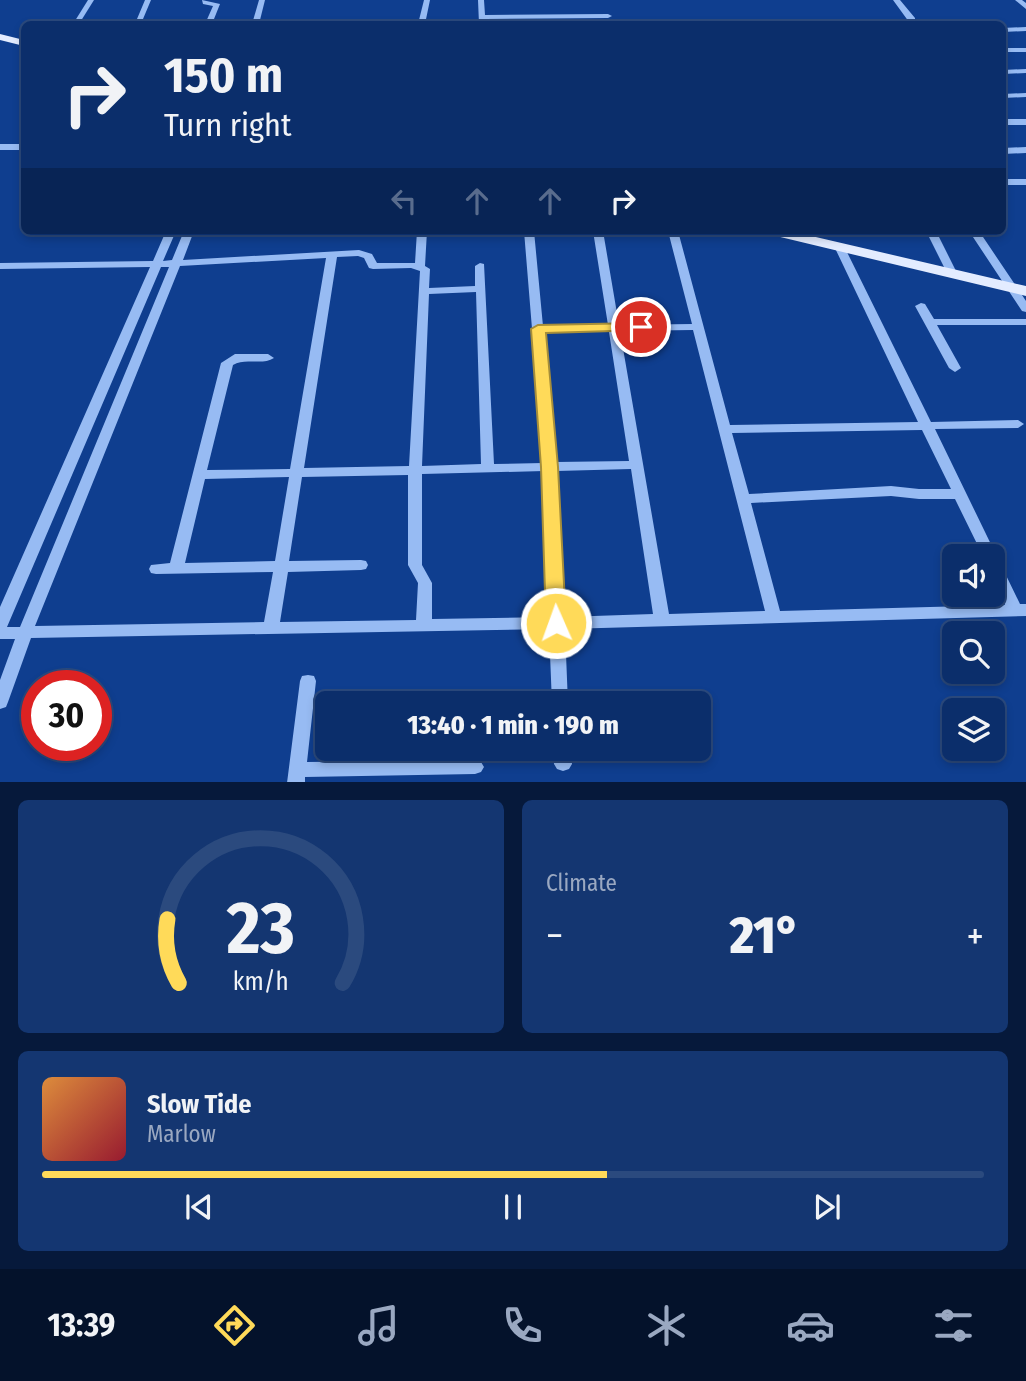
<!DOCTYPE html>
<html lang="en">
<head>
<meta charset="utf-8">
<style>
	body { margin:0; font-family:"Fira Sans Condensed",sans-serif; background:#143671; color:#f1f3f6; height:100vh; display:flex; flex-direction:column; font-size:26px; white-space:nowrap }
	* { box-sizing:border-box; margin:0 }
	p { font-size:23px; color:#9aa8c1 }
	.icon { flex:none; width:38px; height:38px; fill:none; stroke:currentColor; stroke-width:2; stroke-linecap:round; stroke-linejoin:round }
	.map { position:relative; height:782px; overflow:hidden }
	.side { display:flex; flex-direction:column; gap:18px; padding:18px; background:#06193b; flex:1 }
	.side>* { flex:none }
	.top-card { position:absolute; left:21px; top:21px; width:985px; height:214px; border-radius:10px; box-shadow:0 4px 10px #0003,0 0 0 2px #2b4a7e; background:#0b2e6b; color:#f1f3f6; overflow:hidden }
	.fabs { position:absolute; left:942px; top:544px; display:grid; gap:14px }
	.fabs a { display:grid; place-items:center; width:63px; height:63px; border-radius:10px; background:#0b2e6b; box-shadow:0 4px 10px #0003,0 0 0 2px #2b4a7e; font-size:35px }
	.speed { position:absolute; left:21px; top:670px; display:flex; gap:14px; font-size:35px; font-weight:700; text-align:center }
	.speed>* { display:grid; place-content:center; width:91px; height:91px; border-radius:50%; background:#0b2e6b; box-shadow:0 4px 10px #0003,0 0 0 2px #2b4a7e; line-height:1 }
	.speed .limit { border:10px solid #d22; background:#fff; color:#111 }
	.pin { position:absolute; display:grid; place-items:center; width:60px; height:60px; color:#fff; margin:-30px; border:4px solid #fff; border-radius:50%; box-shadow:0 2px 7px #0007 }
	.me { position:absolute; width:77px; margin:-38px; rotate:358deg; stroke-linejoin:round; filter:drop-shadow(0 0 5px #0008) }
	.turn { display:flex; align-items:center; gap:24px; height:147px; padding:0 28px; font-size:32px }
	.turn .icon { width:91px; height:91px; stroke-width:2.5 }
	.turn b { display:block; font-size:49px; line-height:60px }
	.lanes { display:flex; align-items:center; height:66px; padding:0 28px; background:#0003; justify-content:center; gap:35px; direction:ltr }
	.lanes .off { opacity:.35 }
	.big { font-size:52px; font-weight:800; line-height:1.1 }
	.side .card { flex:1; display:flex; flex-direction:column; justify-content:center; gap:10px; min-width:0; padding:0 24px; border-radius:10px; background:#143671 }
	.side .dial { align-items:center; gap:0 }
	.dial svg { height:182px; overflow:visible; fill:none; stroke:#2b4a7e; stroke-width:7; stroke-linecap:round; text-anchor:middle }
	.dial text { fill:#f1f3f6; stroke:none }
	.song { display:flex; align-items:center; gap:21px }
	.cover { width:84px; height:84px; border-radius:10px; background:linear-gradient(135deg,hsl(30 70% 55%),hsl(350 70% 35%)) }
	.played { height:7px; border-radius:4px; background:linear-gradient(90deg,#ffda59 60%,#2b4a7e 60%) }
	.keys { display:flex; justify-content:space-around; direction:ltr }
	.heat { display:flex; justify-content:space-between; align-items:center; font-size:38px; direction:ltr }
	.side .tiles { flex:1; display:grid; gap:18px; grid-template-columns:1fr 1fr }
	.card:last-child { grid-column:span 2 }
	.trip { position:absolute; left:315px; top:691px; width:396px; height:70px; border-radius:10px; background:#0b2e6b; box-shadow:0 4px 10px #0003,0 0 0 2px #2b4a7e; font-weight:800; line-height:70px; text-align:center }
	.dock { display:flex; height:112px; justify-content:space-around; align-items:center; background:#04122b; color:#9aa8c1 }
	.dock .icon { width:49px; height:49px }
	.dock .current { color:#ffda59 }
	.dock b { font-size:32px; color:#f1f3f6 }
	.map>svg:first-child { display:block }
	.lines { fill:none; stroke-linecap:round; stroke-linejoin:round }
	.minor { fill:#97bbf3; fill-rule:evenodd }
	.major { fill:#e3ecff; fill-rule:evenodd }
	.route { fill:#ffda59; stroke:#a68e3a; stroke-width:2 }
</style>
</head>
<body>
<div class="map">
<svg width="1026" height="783" viewBox="0 0 1026 783">
	<rect width="100%" height="100%" fill="#0f3e8f"/>
	<g class="lines">
		<path class="minor" d="M88,0H94L79,24H73Z
			M145,0H151L143,19H137Z
			M202,0L220,4L212,24H205L213,6L203,4Z
			M259,0H265L259,24H252Z
			M424,0H430L425,24H418Z
			M478,0H484L485,15L608,14L612,16L608,18L485,19V24H479Z
			M893,0H900L915,18V22H909Z
			M1015,0H1022L1026,3V9Z
			M1026,27V31L1003,32V28Z
			M1003,48H1026V52H1003Z
			M1026,69V73L1003,74V70Z
			M1026,93V97L1003,98V94Z
			M1003,119H1026V125H1003Z
			M0,144H24V150H0Z
			M1026,147V153L1003,154V148Z
			M1003,179H1026V185H1003Z
			M166,231H176L163,261L172,260L184,231H194L183,260L359,250L372,254L377,263H415L417,231H427L425,266L430,269L429,288L475,286V266L480,263L484,264L494,464L543,463L524,231H534L543,326L608,325L593,231H603L619,325L692,324L668,231H678L730,425L918,422L834,246L835,244H843L931,422L1018,420L1024,424L1018,428L935,429L1020,604H1026V616L565,629L568,704H552L549,629L31,638L8,702L6,707L0,709V680L15,639H0V607L150,267L0,269V263L153,261ZM358,256L364,258L369,268L373,269L411,268L420,271L409,466L304,468L337,257ZM326,258L290,469L207,470L233,365C245,357 262,366 274,358L268,354H235L221,363L170,563L151,565L149,569L151,573L156,574L273,572L264,622L35,626L180,266ZM161,267H169L20,627H7ZM476,292L481,464L422,466L429,294ZM693,330L765,611L669,614L620,331ZM544,332H609L629,461L556,462ZM922,430L951,489H919L891,486L749,494L732,433ZM631,469L653,614L564,617L557,471ZM544,471L549,617L432,619V583L422,565V474ZM408,475V565L418,583L416,620L280,622L288,572L361,570L366,569L368,565L366,561L361,560L289,561L302,477ZM289,477L275,561L185,563L205,479ZM891,496L919,499H955L983,556H992V577L1005,605L780,611L751,503Z
			M926,231H936L957,273L956,275H948Z
			M969,231H979L1026,301V312L1022,311Z
			M921,303L925,304L934,319H1026V325H937L961,368L955,372L949,368L915,306Z
			M308,675L314,676L316,681L307,762L475,760L481,762L484,767L481,772L475,774L305,777V783H287L300,681L302,676Z
			M553,749H571L572,764L569,769L563,771L557,769L554,764Z"/>
		<path class="major" d="M0,34L24,40V46L0,40Z
			M765,231H790L1026,286V296L772,235Z"/>
	</g>
	<path class="route" d="M641,323L649,327L646,330L546,333L558,467L566,623L563,628L556,630L549,628L546,623L541,467L531,329L538,325Z"/>
</svg>
<div class="fabs">
<a><svg class="icon" aria-label="sound" viewBox="0 0 24 24"><path d="M4 9h4l5-4v14l-5-4H4zM17 9q2 3 0 6"/></svg></a>
<a><svg class="icon" aria-label="search" viewBox="0 0 24 24"><circle cx="10" cy="10" r="6"/><path d="M15 15l6 6"/></svg></a>
<a><svg class="icon" aria-label="layers" viewBox="0 0 24 24"><path d="M12 4l9 5-9 5-9-5zM3 14l9 5 9-5"/></svg></a>
</div>
<div class="speed"><div class="limit">30</div></div>
<div class="pin" style="left:641px;top:327px;background:#d93025"><svg class="icon" aria-label="arrive" viewBox="0 0 24 24"><path d="M6 21V4h12l-3 4 3 4H6"/></svg></div>
<svg class="me" style="left:556px;top:623px" viewBox="-20 -20 40 40"><circle r="17" fill="#ffda59" stroke="#fff" stroke-width="3"/><path d="M0-11L8 9 0 5-8 9z" fill="#fff"/></svg>
<div class="trip">13:40 · 1 min · 190 m</div>
<div class="top-card">
<div class="turn"><svg class="icon" aria-label="right" viewBox="0 0 24 24"><path d="M7 20v-9h11M14 6l5 5-5 5"/></svg><div><b>150 m</b>Turn right</div></div>
<div class="lanes"><svg class="icon off" aria-label="left" viewBox="0 0 24 24"><path d="M17 20v-9H6M10 6l-5 5 5 5"/></svg><svg class="icon off" aria-label="ahead" viewBox="0 0 24 24"><path d="M12 20V5M6 11l6-6 6 6"/></svg><svg class="icon off" aria-label="ahead" viewBox="0 0 24 24"><path d="M12 20V5M6 11l6-6 6 6"/></svg><svg class="icon" aria-label="right" viewBox="0 0 24 24"><path d="M7 20v-9h11M14 6l5 5-5 5"/></svg></div>
</div>
</div>
<section class="side">
<div class="tiles">
<div class="card dial"><svg viewBox="0 0 100 80">
<path d="M14 69A42 42 0 1 1 86 69"/>
<path d="M14 69A42 42 0 0 1 9 41" stroke="#ffda59"/>
<text x="50" y="56" font-size="32" font-weight="700">23</text>
<text x="50" y="72" font-size="11">km/h</text>
</svg></div>
<div class="card"><p>Climate</p>
<div class="heat"><a>−</a><b class="big">21°</b><a>+</a></div>
</div>
<div class="card">
<div class="song"><i class="cover"></i><div><b>Slow Tide</b><p>Marlow</p></div></div>
<div class="played"></div>
<div class="keys"><svg class="icon" aria-label="previous" viewBox="0 0 24 24"><path d="M18 5L8 12l10 7zM5 5v14"/></svg><svg class="icon" aria-label="pause" viewBox="0 0 24 24"><path d="M8 5v14M16 5v14"/></svg><svg class="icon" aria-label="next" viewBox="0 0 24 24"><path d="M6 5l10 7-10 7zM19 5v14"/></svg></div>
</div>
</div>
</section>
<nav class="dock">
<b>13:39</b>
<svg class="icon current" aria-label="directions" viewBox="0 0 24 24"><path d="M12 3l9 9-9 9-9-9zM9 14v-3h6M13 9l2 2-2 2"/></svg>
<svg class="icon" aria-label="music" viewBox="0 0 24 24"><path d="M9 18V5l10-2v13"/><circle cx="6" cy="18" r="3"/><circle cx="16" cy="16" r="3"/></svg>
<svg class="icon" aria-label="phone" viewBox="0 0 24 24"><path d="M5 4h4l2 5-3 2q2 4 5 5l2-3 5 2v4C11 20 4 13 5 4z"/></svg>
<svg class="icon" aria-label="climate" viewBox="0 0 24 24"><path d="M12 3v18M4 7l16 10M4 17L20 7"/></svg>
<svg class="icon" aria-label="car" viewBox="0 0 24 24"><path d="M5 17H2v-5l4-1 3-4h7l3 4 3 1v5h-3M9 17h6M6 11h13"/><circle cx="7" cy="17" r="2"/><circle cx="17" cy="17" r="2"/></svg>
<svg class="icon" aria-label="filters" viewBox="0 0 24 24"><path d="M4 7h16M4 17h16"/><circle cx="9" cy="7" r="2"/><circle cx="15" cy="17" r="2"/></svg>
</nav>
</body>
</html>
